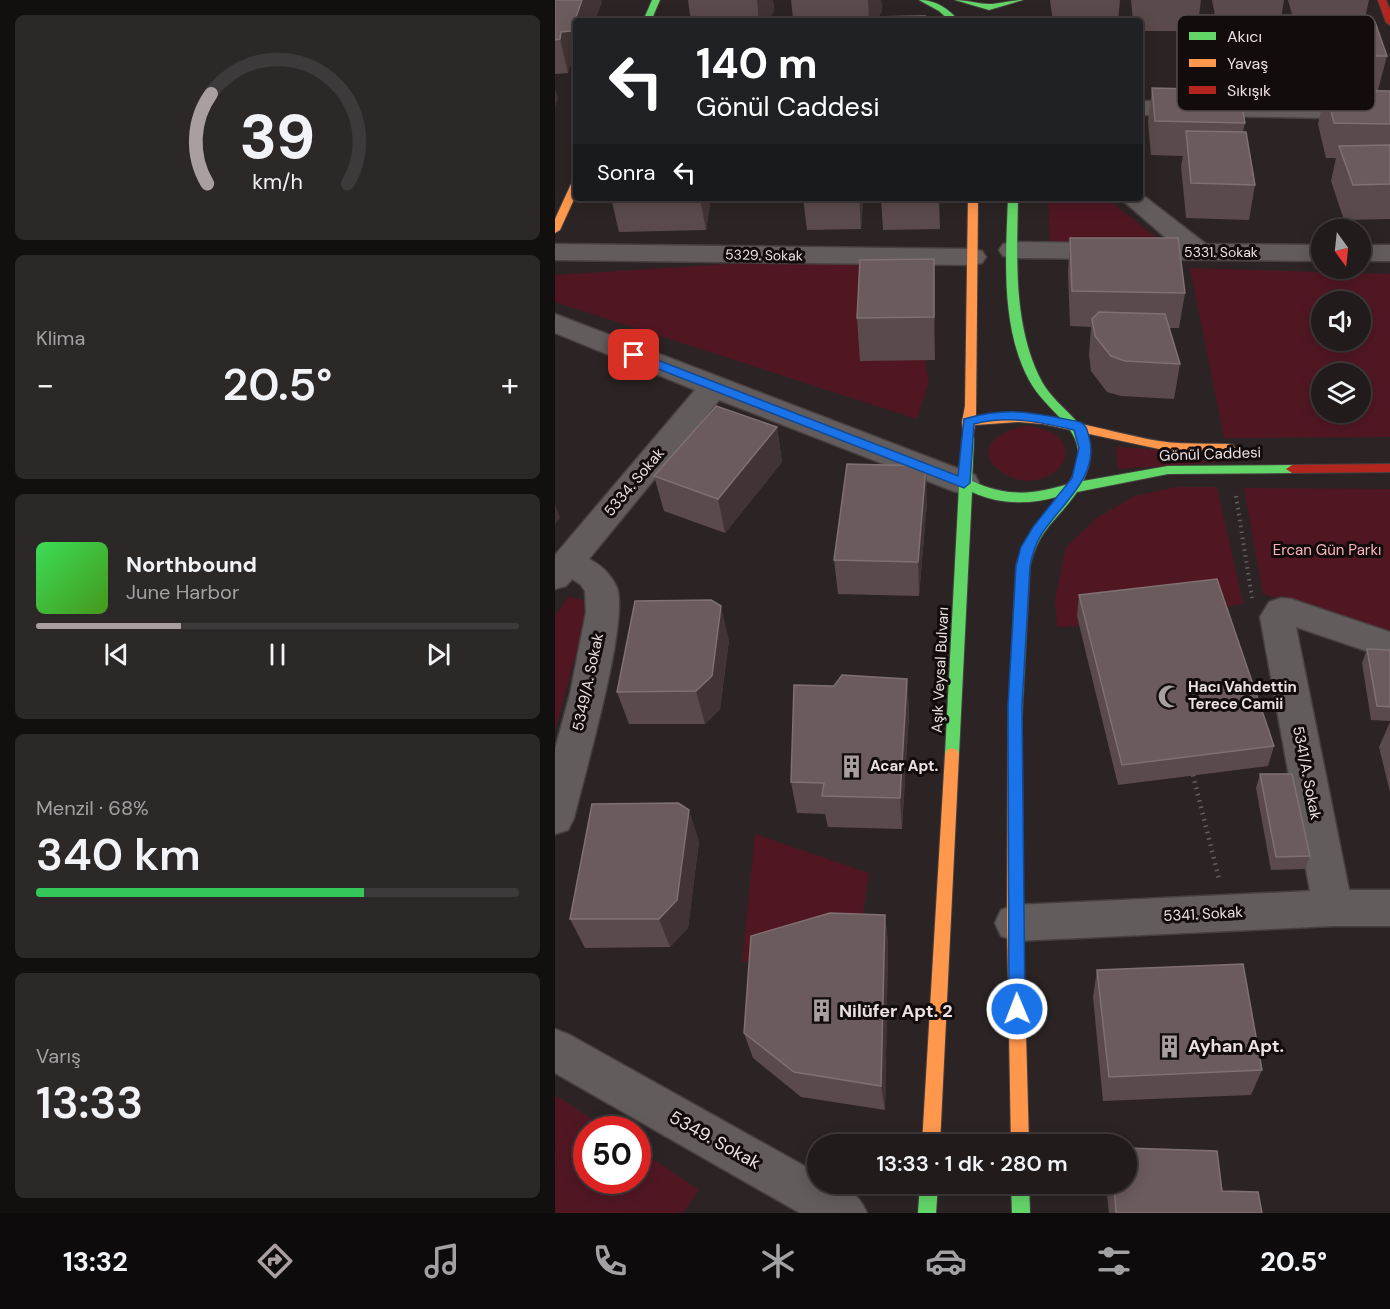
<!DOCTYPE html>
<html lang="tr">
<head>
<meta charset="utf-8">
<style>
	body { margin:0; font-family:"DM Sans",sans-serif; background:#2d2828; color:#f1f3f6; height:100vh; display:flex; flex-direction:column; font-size:22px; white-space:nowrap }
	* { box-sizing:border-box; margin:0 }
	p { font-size:20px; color:#a2a1a3 }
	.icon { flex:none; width:33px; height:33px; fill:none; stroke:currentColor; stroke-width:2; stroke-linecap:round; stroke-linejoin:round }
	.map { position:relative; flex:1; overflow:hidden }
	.details { display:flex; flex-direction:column; gap:15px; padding:15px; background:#120f0f; width:555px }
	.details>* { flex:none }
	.top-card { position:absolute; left:18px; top:18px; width:570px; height:183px; border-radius:6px; box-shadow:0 3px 15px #0003,0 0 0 2px #3e393a; background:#202124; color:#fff; overflow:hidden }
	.needle { width:39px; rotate:165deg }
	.buttons { position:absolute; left:756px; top:219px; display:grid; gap:12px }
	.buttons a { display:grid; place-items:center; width:60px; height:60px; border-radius:50%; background:#211b1b; box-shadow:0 3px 15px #0003,0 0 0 2px #3e393a; font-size:30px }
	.speed { position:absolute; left:18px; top:1116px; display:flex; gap:12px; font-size:30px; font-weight:700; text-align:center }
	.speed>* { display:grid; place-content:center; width:78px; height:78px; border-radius:50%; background:#211b1b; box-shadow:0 3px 15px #0003,0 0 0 2px #3e393a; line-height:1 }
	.speed .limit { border:9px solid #d22; background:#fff; color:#111 }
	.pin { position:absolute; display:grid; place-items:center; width:51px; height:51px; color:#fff; margin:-26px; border-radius:12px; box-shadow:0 3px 9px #0006 }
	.me { position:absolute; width:66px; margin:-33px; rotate:359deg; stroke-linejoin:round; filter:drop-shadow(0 0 4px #0008) }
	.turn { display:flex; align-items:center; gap:21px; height:126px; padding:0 24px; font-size:27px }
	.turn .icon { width:78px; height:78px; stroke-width:2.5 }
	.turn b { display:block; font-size:42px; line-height:51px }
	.then { display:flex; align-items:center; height:57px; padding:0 24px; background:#0003; gap:12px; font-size:22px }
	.big { font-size:45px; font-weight:600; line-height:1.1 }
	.details .tile { flex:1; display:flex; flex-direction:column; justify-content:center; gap:9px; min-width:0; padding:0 21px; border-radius:9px; background:#2d2828 }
	.details .dial { align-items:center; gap:0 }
	.dial svg { height:156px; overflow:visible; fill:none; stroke:#3e393a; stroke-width:7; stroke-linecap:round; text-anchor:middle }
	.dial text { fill:#f1f3f6; stroke:none }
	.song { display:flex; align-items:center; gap:18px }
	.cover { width:72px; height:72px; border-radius:9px; background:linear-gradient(135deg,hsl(130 70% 55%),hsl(100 70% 35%)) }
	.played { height:6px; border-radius:3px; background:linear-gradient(90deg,#a99fa0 30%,#3e393a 30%) }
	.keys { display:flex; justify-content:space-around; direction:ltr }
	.heat { display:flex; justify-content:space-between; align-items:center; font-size:33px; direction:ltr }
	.charge { height:9px; border-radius:4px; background:linear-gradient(90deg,#34c759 68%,#3e393a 0) }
	.trip { position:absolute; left:252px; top:1134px; width:330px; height:60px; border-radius:30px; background:#211b1b; box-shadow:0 3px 15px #0003,0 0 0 2px #3e393a; font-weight:600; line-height:60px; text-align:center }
	.tabs { display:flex; height:96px; justify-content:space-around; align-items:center; background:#0d0b0b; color:#a2a1a3 }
	.tabs .icon { width:42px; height:42px }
	.tabs .current { color:#a99fa0 }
	.tabs b { font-size:27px; color:#f1f3f6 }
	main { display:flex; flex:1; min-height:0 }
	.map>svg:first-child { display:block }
	.green { fill:#501723; fill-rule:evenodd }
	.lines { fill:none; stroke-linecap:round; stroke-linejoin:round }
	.street-casing { stroke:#474040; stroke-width:3 }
	.fast-casing { stroke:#474040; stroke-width:2 }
	.slow-casing { stroke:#474040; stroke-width:2 }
	.jam-casing { stroke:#474040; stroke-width:2 }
	.path-far1 { stroke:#645f5f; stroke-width:4; stroke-dasharray:1.5 4.5; stroke-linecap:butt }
	.path { stroke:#645f5f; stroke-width:4.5; stroke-dasharray:1.5 5; stroke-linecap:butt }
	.street { fill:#635c5c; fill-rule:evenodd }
	.fast { fill:#63d668; fill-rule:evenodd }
	.slow { fill:#ff974d; fill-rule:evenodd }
	.jam { fill:#b3261e; fill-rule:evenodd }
	.wall { fill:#5b4a4b }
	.shaded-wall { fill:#423435 }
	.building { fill:#6b5b5c; stroke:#7f7071; stroke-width:1.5 }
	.route { fill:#1a73e8; stroke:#114b97; stroke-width:1.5 }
	.labels { text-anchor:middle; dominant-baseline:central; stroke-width:6; stroke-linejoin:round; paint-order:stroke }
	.far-street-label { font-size:14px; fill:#ece1e2; stroke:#130c0c }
	.street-label { font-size:15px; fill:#ece1e2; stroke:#130c0c }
	.park-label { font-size:15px; fill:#fcb5bd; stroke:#130c0c }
	.poi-label { font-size:15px; font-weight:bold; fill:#ece1e2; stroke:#130c0c; text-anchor:start }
	.near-poi-label { font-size:18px; font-weight:bold; fill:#ece1e2; stroke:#130c0c; text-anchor:start }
	.near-street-label { font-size:18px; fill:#ece1e2; stroke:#130c0c }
	.key { fill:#130c0c; stroke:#544c4c; stroke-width:1.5 }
	.key-label { font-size:16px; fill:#ece1e2 }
</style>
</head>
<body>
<main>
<section class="details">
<div class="tile dial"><svg viewBox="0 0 100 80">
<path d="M14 69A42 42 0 1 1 86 69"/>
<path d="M14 69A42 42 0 0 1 16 23" stroke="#a99fa0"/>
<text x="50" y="56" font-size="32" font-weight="700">39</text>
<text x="50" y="72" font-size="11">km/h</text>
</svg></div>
<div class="tile"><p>Klima</p>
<div class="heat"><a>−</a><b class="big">20.5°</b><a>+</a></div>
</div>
<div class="tile">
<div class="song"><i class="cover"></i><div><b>Northbound</b><p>June Harbor</p></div></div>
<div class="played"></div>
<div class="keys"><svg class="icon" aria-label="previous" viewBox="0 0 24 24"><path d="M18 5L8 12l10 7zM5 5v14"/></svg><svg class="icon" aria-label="pause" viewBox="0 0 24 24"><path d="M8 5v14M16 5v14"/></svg><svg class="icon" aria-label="next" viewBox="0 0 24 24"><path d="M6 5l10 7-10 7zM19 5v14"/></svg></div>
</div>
<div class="tile"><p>Menzil · 68%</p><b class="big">340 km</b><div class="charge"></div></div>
<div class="tile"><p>Varış</p><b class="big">13:33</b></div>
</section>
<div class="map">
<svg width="835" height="1213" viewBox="0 0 835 1213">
	<rect width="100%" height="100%" fill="#2c2424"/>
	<path class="green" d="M493,198H551L607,242L495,243Z
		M189,263L372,264L370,360L374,382L362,419L0,302V275Z
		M635,268L835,274V437L669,438ZM766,302H806V340H766ZM766,374H806V412H766Z
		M474,426C548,437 495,503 448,473C414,451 446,428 474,426Z
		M561,447L683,454L682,461L563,469Z
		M621,487H662L688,603L661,610L522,616L524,626L502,627L500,600L511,547L543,517L580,496Z
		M689,488L835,489V632L708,594Z
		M14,597L35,601L0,731V615Z
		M200,834L314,873L306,927L231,945L187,963Z
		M0,1095L53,1129L32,1130V1180H82L83,1149L144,1190L128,1213H0Z"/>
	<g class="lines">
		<defs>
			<path id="street" d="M585,101L835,105V119L585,115Z
				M585,193L651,244L766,245V261L457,258L448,256L444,250L448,244L457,242L618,244L565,198H585Z
				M0,244L418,249L427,251L431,257L427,263L418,265L0,260Z
				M806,245H835V261H806Z
				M0,314L420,475L424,483L420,491L409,494L398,491L164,400L34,559C46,565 56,574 62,588C74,622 29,776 19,818L13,830L0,834V749L15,694L31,612L30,591L25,584L17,579L11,586L0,589V555L140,390L0,333Z
				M726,598L736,599L835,632V659L741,627L794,890H835V926H778L460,941L446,936L440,923L446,910L460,905L755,891L705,617L714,602Z
				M0,1029L15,1035L262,1173V1184C287,1184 302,1190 312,1213H245L0,1073Z"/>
			<path id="fast" d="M97,0H105L96,21H88Z
				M364,0C381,0 393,8 404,21H395L384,11Z
				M400,0C412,0 424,4 434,4C444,4 456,0 468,0L434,10Z
				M453,198H463C462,257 458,321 484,376C502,416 555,426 528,481L613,466L737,465L743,469L737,473L613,474L522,492C502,521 484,528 475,566L467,717L465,721L460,723L455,721L453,717L461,566C470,534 484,520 505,496C475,505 445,505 417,492L404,754L402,758L397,760L392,758L390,754L404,486L403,483L407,438L413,434L419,438L417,481C452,497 478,495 513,484C545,433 494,418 474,380C445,326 451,256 453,198Z
				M365,1184H383L381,1213H363Z
				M456,1184H474L475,1213H457Z"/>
			<path id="slow" d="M21,181V195L5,230L0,233V219L16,184Z
				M413,198H423L421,417C487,407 541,430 604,441C627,445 651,443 674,444L678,445L680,448L678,451L630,452L604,449L488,424L464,422L420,425L417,441H409L407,422L410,406Z
				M460,711L465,713L467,717L468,923L474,1144H456L452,923L453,717L455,713Z
				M397,748L402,750L404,754L385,1144H367L390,754L392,750Z"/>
			<path id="jam" d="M823,0H831L835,10V25L831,22Z
				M835,464V472L737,473L731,469L737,465Z"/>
		</defs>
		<use href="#street" class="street-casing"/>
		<use href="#fast" class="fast-casing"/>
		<use href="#slow" class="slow-casing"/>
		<use href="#jam" class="jam-casing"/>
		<path class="path-far1" d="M681,496L697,598"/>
		<path class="path" d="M638,775L664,879"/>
		<use href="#street" class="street"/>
		<use href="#fast" class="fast"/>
		<use href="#slow" class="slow"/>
		<use href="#jam" class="jam"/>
	</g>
	<path class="wall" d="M0,0H46L47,1L40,21H21L13,73L0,74Z
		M133,0H218L219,11L214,19L210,21H119L137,17L135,15Z
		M236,0H326L327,10L324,17L370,16L371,21H241L238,18Z
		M495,0H565L563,21H573H498Z
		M576,0H646L642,31H585V21H578Z
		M657,0H729L724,31H663Z
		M733,0H814L809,22L832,56L823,90L835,91V219L789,220L776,181L781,158H771L763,124L771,90H743L738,69L744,35H767V32H742Z
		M597,88L690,123L688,132L700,185L694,220L631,218L626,166L628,156L596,155L593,122Z
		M56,198H156L151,230L64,232Z
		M248,198H308L306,229L252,230Z
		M326,198H384L385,229L328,230Z
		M515,238L630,293L624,328H614L625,364L619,399L566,396L552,392L536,371L534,355L536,327L515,326L513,273Z
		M379,259L380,360L305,361L302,318Z
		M222,427L227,462L170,533L109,511L99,476Z
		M372,501L364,596L283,594L279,560Z
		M524,595L719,746L713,766L563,785L522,616Z
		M174,640L165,709L150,724H74L62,692Z
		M812,649L835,650V721L816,720L807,663Z
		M352,679L354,712L347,829L273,827L270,814L242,813L236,782L279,686Z
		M835,722V792L824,747Z
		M705,774L755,856L750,869L716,870L701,788Z
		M144,841L133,928L115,947L30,948L15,919Z
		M330,915L333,943L330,1110L246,1097L198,1058L189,1033Z
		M542,970L707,1070L696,1095L548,1101L538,997Z
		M551,1184H572L667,1191L707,1213H554Z"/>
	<path class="shaded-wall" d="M27,0H46L47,1L40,21H21V65L15,66L13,73L5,39L6,32Z
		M202,0H218L219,11L214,19L210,21H204Z
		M313,0H326L327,10L324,17L314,21Z
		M0,88L3,98L0,107Z
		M145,198H156L151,230Z
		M304,198H308L306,229Z
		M379,259L380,302V360L379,317Z
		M222,427L227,462L170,533L163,499Z
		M371,466L372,501L364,596L363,562Z
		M0,504L5,518L0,524Z
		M166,606L174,640L165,709L150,724L141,691Z
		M352,679L354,712L347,829L345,798Z
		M134,810L144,841L133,928L115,947L104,919Z
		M330,915L333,943L330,1110L326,1086Z"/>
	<path class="building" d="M0,0H27L16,31L6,32L5,39L0,40Z
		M370,16V21H315V17Z
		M171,17V21H119L120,18Z
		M500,20L573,21H500Z
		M775,21L820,22L832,56H750L744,35H771L769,27H777Z
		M597,88L684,90L690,123L600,121Z
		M771,90L835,91V124L779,123Z
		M631,131L691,132L700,185L636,183Z
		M835,145V184L798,185L784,146Z
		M515,238H623L630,293L517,291Z
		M379,259V317L302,318L305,260Z
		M544,312L610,314L625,364L570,361L556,356L540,336L537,319Z
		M161,406L222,427L163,499L99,476Z
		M292,464L371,466L363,562L279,560Z
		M662,579L719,746L567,765L524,595Z
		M156,600L166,606L157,676L141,691L62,692L80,601Z
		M812,649L835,650V707L822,706Z
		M287,675L352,679L345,798L267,796L269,783L236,782L239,685L279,686Z
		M705,774H737L755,856L721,857Z
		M123,803L134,810L122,900L104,919H15L37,804Z
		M275,913L330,915L326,1086L239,1072L189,1033L196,936Z
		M688,964L707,1070L554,1077L542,970Z
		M572,1148L662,1151L667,1191L703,1192L707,1213H561L559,1184H572Z"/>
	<path class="route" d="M79,351L403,476L409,419C455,406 479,413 525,422C532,425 532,430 534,437C545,477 505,505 486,535C480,545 477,555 475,566L467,706L470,1009L468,1015L462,1017L456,1015L454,1009L453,706L461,566L466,547L478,527L517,478L524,448L519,430C485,422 454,415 419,424L415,483L409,488L75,358L74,355Z"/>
	<defs>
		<symbol id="mosque-bare" viewBox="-9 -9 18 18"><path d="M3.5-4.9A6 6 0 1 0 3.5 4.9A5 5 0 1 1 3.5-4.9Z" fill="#a99fa0" stroke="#130c0c" stroke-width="2.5" paint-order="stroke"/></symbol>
		<symbol id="building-bare" viewBox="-9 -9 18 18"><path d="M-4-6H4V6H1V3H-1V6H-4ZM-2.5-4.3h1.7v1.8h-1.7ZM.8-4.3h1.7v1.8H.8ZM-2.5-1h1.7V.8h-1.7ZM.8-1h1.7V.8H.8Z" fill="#a99fa0" stroke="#130c0c" stroke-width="2.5" paint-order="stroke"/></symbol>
	</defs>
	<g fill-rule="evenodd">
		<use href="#mosque-bare" x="598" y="680" width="33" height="33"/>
		<use href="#building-bare" x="280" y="750" width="33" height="33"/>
		<use href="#building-bare" x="250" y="994" width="33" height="33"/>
		<use href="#building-bare" x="598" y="1030" width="33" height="33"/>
	</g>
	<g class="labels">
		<g class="far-street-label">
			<text x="666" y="252">5331. Sokak</text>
			<text transform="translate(209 255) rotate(1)">5329. Sokak</text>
		</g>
		<g class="street-label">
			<text transform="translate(655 454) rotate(-2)">Gönül Caddesi</text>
			<text transform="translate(79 482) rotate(-50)">5334. Sokak</text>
			<text transform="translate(385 670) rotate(-87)">Aşık Veysal Bulvarı</text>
			<text transform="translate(33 682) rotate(-78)">5349/A. Sokak</text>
			<text transform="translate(752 773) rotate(79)">5341/A. Sokak</text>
			<text transform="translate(648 914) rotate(-3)">5341. Sokak</text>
		</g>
		<g class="park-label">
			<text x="772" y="550">Ercan Gün Parkı</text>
		</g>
		<g class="poi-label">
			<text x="633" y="687">Hacı Vahdettin<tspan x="633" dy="17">Terece Camii</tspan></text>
			<text x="315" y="766">Acar Apt.</text>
		</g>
		<g class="near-poi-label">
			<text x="284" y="1011">Nilüfer Apt. 2</text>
			<text x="633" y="1046">Ayhan Apt.</text>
		</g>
		<g class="near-street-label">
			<text transform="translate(160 1140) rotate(29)">5349. Sokak</text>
		</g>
	</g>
	<rect x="622" y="15" width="198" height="96" rx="9" class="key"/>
	<rect x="634" y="32" width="27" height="8" fill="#63d668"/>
	<rect x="634" y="59" width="27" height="8" fill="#ff974d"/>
	<rect x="634" y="86" width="27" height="8" fill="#b3261e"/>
	<g class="key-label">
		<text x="672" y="42">Akıcı</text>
		<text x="672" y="69">Yavaş</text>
		<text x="672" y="96">Sıkışık</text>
	</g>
</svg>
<div class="buttons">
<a><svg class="needle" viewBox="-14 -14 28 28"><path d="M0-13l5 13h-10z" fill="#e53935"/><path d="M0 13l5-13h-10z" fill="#a2a1a3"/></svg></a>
<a><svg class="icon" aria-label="sound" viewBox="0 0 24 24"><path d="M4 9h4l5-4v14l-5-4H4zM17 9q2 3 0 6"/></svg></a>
<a><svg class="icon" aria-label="layers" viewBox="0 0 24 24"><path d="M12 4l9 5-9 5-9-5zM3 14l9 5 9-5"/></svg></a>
</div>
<div class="speed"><div class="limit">50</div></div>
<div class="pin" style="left:79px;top:355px;background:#d93025"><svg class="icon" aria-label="arrive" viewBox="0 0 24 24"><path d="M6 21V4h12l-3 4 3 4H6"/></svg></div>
<svg class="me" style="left:462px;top:1009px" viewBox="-20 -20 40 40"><circle r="17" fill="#1a73e8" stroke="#fff" stroke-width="3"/><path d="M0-11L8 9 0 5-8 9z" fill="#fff"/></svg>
<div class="trip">13:33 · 1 dk · 280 m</div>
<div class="top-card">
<div class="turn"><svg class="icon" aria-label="left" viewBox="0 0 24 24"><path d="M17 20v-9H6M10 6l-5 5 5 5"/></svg><div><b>140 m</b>Gönül Caddesi</div></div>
<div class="then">Sonra<svg class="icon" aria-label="left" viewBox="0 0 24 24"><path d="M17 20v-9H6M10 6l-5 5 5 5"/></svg></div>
</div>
</div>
</main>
<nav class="tabs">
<b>13:32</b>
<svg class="icon current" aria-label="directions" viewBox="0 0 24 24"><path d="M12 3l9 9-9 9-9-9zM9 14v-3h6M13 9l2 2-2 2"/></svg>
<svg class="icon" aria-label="music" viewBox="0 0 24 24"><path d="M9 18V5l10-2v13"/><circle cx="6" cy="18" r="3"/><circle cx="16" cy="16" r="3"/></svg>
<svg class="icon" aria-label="phone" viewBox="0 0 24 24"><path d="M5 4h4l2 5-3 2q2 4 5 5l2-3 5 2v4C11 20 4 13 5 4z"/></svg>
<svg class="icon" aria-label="climate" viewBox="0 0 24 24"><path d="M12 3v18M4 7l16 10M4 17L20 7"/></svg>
<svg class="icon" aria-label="car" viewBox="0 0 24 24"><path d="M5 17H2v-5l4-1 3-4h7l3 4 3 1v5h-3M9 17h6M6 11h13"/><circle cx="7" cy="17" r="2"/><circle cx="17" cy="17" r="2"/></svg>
<svg class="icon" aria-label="filters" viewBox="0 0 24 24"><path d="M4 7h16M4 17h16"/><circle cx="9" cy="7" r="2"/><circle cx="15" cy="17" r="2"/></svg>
<b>20.5°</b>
</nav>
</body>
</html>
